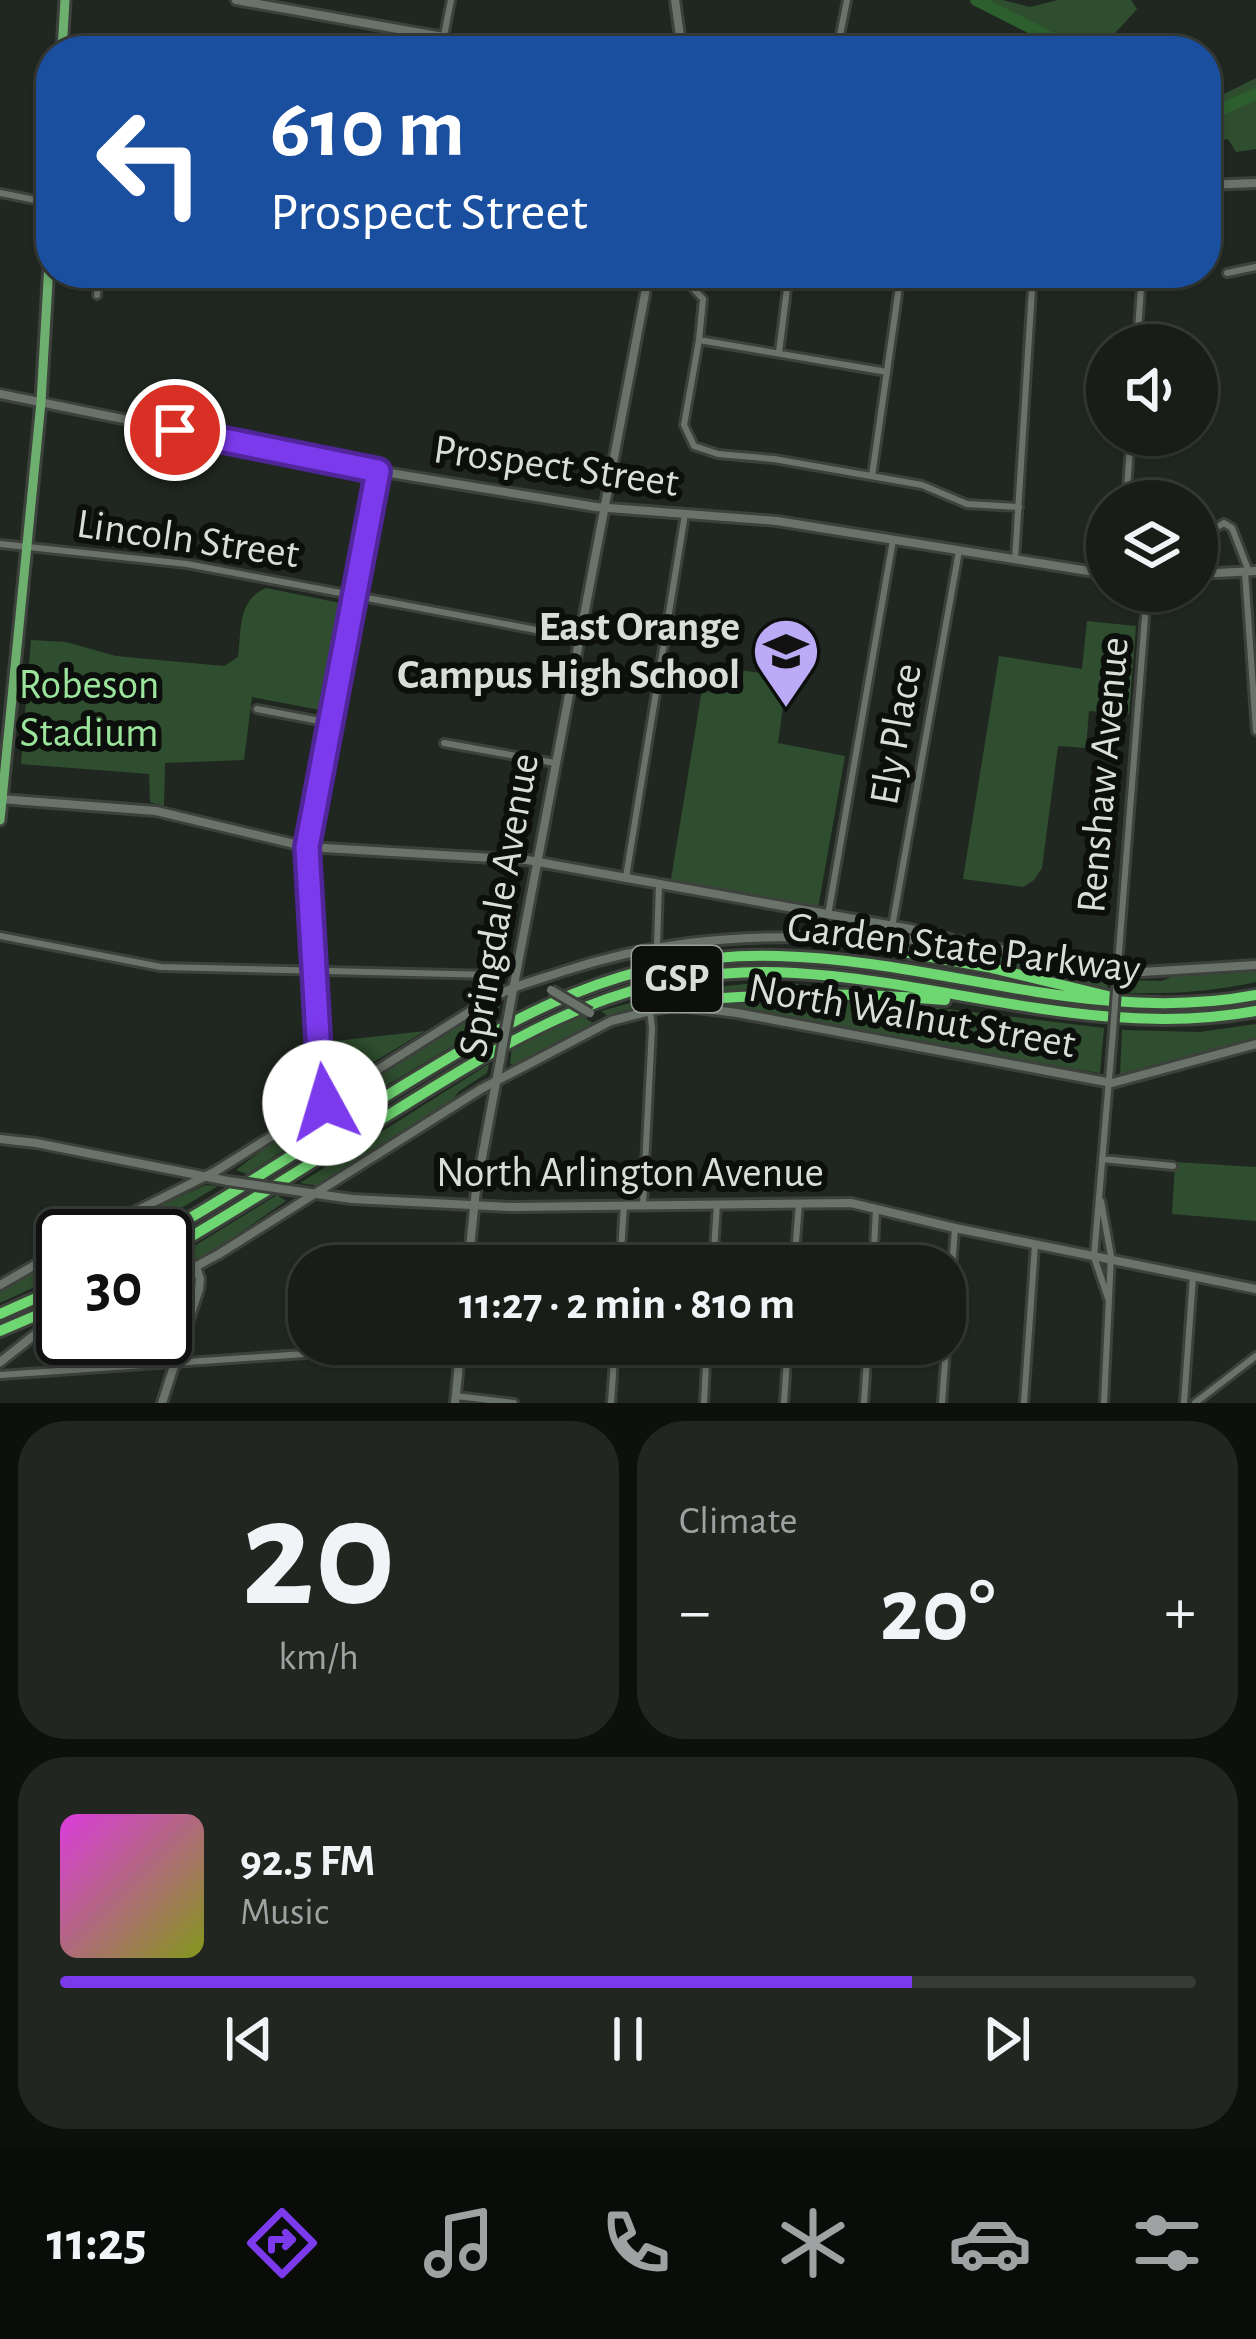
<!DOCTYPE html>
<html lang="en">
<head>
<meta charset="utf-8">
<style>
	body { margin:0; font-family:"Alegreya Sans",sans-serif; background:#212621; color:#f1f3f6; height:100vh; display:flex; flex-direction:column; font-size:45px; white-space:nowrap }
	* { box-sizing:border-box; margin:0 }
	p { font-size:39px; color:#9fa2a2 }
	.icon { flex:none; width:66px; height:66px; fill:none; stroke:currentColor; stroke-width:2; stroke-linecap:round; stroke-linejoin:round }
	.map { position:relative; height:1403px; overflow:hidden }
	.panel { display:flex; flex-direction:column; gap:18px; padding:18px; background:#0d100d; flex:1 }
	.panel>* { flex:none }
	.guide { position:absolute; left:36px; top:36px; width:1185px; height:252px; border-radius:48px; box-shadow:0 3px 9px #0004,0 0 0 3px #363b37; background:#1a4fa0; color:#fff; overflow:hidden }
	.fabs { position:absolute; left:1086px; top:324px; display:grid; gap:24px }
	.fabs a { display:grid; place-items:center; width:132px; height:132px; border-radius:50%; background:#181d18; box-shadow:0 3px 9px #0004,0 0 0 3px #363b37; font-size:60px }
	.speed { position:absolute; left:36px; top:1209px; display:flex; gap:24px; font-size:60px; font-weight:700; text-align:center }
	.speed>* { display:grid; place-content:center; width:156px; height:156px; border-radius:50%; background:#181d18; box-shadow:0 3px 9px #0004,0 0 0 3px #363b37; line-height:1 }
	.speed .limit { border:6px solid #111; border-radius:18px; background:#fff; color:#111 }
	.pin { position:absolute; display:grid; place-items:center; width:102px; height:102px; color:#fff; margin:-51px; border:6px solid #fff; border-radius:50%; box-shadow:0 3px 12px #0007 }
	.me { position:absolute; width:132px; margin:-66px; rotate:354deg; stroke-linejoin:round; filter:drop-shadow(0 0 9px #0008) }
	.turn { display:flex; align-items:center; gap:42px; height:252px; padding:0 36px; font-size:54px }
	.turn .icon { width:156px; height:156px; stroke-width:2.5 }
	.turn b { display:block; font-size:84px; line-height:102px }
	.big { font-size:90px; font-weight:700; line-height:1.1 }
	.panel .widget { flex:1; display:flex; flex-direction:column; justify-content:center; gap:18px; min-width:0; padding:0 42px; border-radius:48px; background:#212621 }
	.panel .dial { align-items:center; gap:0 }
	.dial b { font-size:156px; line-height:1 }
	.song { display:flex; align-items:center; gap:36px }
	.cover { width:144px; height:144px; border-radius:18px; background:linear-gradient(135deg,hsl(300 70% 55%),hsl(70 70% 35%)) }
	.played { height:12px; border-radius:6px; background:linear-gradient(90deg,#7c3aed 75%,#363b37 75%) }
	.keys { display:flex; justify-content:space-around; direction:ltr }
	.heat { display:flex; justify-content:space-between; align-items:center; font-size:66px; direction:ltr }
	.panel .tiles { flex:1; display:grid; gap:18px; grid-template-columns:1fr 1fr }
	.widget:last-child { grid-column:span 2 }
	.trip { position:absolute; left:288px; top:1245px; width:678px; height:120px; border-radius:48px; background:#181d18; box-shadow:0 3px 9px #0004,0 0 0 3px #363b37; font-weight:700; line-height:120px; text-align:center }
	.tab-bar { display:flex; height:192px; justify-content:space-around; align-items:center; background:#0a0c0a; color:#9fa2a2 }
	.tab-bar .icon { width:84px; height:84px }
	.tab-bar .current { color:#7c3aed }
	.tab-bar b { font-size:54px; color:#f1f3f6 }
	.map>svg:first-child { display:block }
	.green { fill:#2f4e2f }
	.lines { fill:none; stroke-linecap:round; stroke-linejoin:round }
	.river { stroke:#2c5e2e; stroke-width:12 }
	.minor-casing { stroke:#3c413b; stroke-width:12 }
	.tertiary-casing { stroke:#3c413b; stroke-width:14 }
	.secondary-casing { stroke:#3c413b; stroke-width:14 }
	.primary-casing { stroke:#3c413b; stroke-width:15 }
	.motorway-casing { stroke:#3c413b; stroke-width:16 }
	.minor { stroke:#6a736a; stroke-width:6 }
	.tertiary { stroke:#6a736a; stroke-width:8 }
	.secondary { stroke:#6a736a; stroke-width:8 }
	.primary { stroke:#6daf6f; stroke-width:9 }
	.motorway { stroke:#6fd772; stroke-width:10 }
	.minor-bridge-casing { stroke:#3c413b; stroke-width:12; stroke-linecap:butt }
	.tertiary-bridge-casing { stroke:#3c413b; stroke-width:14; stroke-linecap:butt }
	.secondary-bridge-casing { stroke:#3c413b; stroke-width:14; stroke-linecap:butt }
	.minor-bridge { stroke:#6a736a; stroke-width:6 }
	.tertiary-bridge { stroke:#6a736a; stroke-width:8 }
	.secondary-bridge { stroke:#6a736a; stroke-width:8 }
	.route-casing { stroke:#51269a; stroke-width:30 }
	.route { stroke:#7c3aed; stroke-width:21 }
	.labels { text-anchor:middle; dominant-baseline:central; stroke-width:12; stroke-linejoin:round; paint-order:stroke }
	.shield { fill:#0c0f0c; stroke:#9ca09c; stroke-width:3 }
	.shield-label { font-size:39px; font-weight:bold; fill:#daded9 }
	.street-label { font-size:42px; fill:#daded9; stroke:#0c0f0c }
	.poi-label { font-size:42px; font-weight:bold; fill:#daded9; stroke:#0c0f0c; text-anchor:end }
	.park-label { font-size:42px; fill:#9be49b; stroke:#0c0f0c }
</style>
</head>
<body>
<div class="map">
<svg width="1256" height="1403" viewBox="0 0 1256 1403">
	<rect width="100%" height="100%" fill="#202720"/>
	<path class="green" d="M973,0H1003L1030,7L1058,0H1131L1137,9L1108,41L1111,51H1069Z
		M1256,78V149L1236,152L1228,139L1206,142V103Z
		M266,588L345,604L325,711L252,697L244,760L165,763L164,806L150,802L149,774L21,764L31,640L66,642L116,656L224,666L238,657C242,628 237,601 266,588Z
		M1087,621L1136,626L1129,714L1089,711L1086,748L1058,746L1042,868L1034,880L1023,887L963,879L999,656L1082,669Z
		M706,665L787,677L778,743L845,756L818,908L671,879Z
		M881,944L993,953L1107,973L1108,991L1003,963Z
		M1256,968V982C1212,992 1170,994 1125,993L1127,980L1162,981L1171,977Z
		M776,982L864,990L699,996L657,1003L609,1017L601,1011C660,993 716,985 776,982Z
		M780,1000L881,1001L1104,1028L1100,1073L897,1039L730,1007L729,1001Z
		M495,1002H500L498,1019L357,1103L247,1174L236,1170L270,1144Z
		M581,1016L593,1023L516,1065L510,1064L512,1047L550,1027Z
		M1256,1024V1041L1120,1075L1122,1030L1199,1032Z
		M425,1031L329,1089L326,1042Z
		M489,1064L487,1073L458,1092L453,1100L320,1186L300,1183Z
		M1175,1162L1256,1167V1221L1172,1214Z
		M206,1185L218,1186L135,1236H98L129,1219Z
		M277,1195L286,1201L206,1256L165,1277V1264Z
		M63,1256V1274L0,1303V1293L5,1287Z"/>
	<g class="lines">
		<path class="river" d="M976,0L1077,51
			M1206,116L1256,94"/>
		<defs>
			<path id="minor" d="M847,0L839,40L883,51
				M441,51L451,0
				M0,193L51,203
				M637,273L687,282L703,299L699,340L684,425L694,446L718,454L774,459L922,485L967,504L1019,507
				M1227,273L1256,267
				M97,295L99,273
				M699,340L887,372
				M1137,345L1142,273
				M779,352L789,273
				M872,476L901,273
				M1126,501L1131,435
				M0,544L187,564L579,638
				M1015,560L1033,273
				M1245,572L1256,731
				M1207,573L1213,556L1214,529L1224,523L1232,528L1249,572
				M257,709L330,723
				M444,743L555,763
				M626,877L685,514
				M828,915L893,540
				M892,927L959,551
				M0,936L161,967L495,975
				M657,946L659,883
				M1116,990L1147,591
				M325,1103L321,1089L307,847L378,472
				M1102,1159L1173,1166
				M1101,1201L1111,1256L1104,1403
				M643,1205L652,1028L650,1010
				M620,1266L624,1205
				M713,1266L717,1204
				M794,1266L799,1204
				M873,1266L876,1210
				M1109,1301L1094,1257L1113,1032
				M0,1375L447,1344
				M456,1396L514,1403
				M611,1403L615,1344
				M704,1403L707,1344
				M784,1403L788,1344
				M864,1403L868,1344
				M942,1403L955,1228
				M1024,1403L1035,1245
				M1184,1403L1193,1276
				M1195,1403L1256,1356"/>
			<path id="tertiary" d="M236,0L443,37L451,46L482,51
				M675,0L682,51
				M1206,185L1256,183
				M0,394L378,471L596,507L777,521L1107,574
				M1197,574L1256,571
				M0,799L156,811L307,847L527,860L910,929L951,939
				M510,1006L649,273
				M0,1139L36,1143L228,1181
				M289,1190L352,1199L512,1207L851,1203L955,1228L1256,1289
				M468,1266L476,1190L500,1061
				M162,1403L199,1289L200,1279L196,1267
				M455,1403L461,1344"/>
			<path id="secondary" d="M847,938L958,941L1093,967L1142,972L1256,965
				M681,1006L737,1013L1112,1083L1256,1044
				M86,1236L216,1171L487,1001C511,986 538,980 564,971C654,942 726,936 820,937
				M165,1283L219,1254L481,1089L611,1021L666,1007
				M0,1285L63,1249
				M0,1362L37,1333L63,1322"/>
			<path id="primary" d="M62,51L65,0
				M0,820L41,402L51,229"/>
			<path id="motorway" d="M820,937L987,967L1112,997
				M662,1007C693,998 724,998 756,996C819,993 882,995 945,1000
				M159,1236C238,1191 314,1141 391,1093C518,1015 624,951 778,956C940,960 1093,1026 1256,995
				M165,1252C241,1208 315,1160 390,1114C523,1031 632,963 795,973C950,982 1100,1040 1256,1011
				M0,1314L63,1286
				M0,1331L63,1304"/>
		</defs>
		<use href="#minor" class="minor-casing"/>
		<use href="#tertiary" class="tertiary-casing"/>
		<use href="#secondary" class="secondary-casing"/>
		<use href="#primary" class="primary-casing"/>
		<use href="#motorway" class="motorway-casing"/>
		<use href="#minor" class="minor"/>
		<use href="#tertiary" class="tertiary"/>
		<use href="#secondary" class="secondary"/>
		<use href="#primary" class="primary"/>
		<use href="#motorway" class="motorway"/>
		<defs>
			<path id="minor-bridge" d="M1113,1032L1116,990"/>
			<path id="tertiary-bridge" d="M500,1061L510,1006
				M228,1181L289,1190"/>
			<path id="secondary-bridge" d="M551,990L590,1013"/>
		</defs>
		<use href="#minor-bridge" class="minor-bridge-casing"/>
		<use href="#tertiary-bridge" class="tertiary-bridge-casing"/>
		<use href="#secondary-bridge" class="secondary-bridge-casing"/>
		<use href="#minor-bridge" class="minor-bridge"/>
		<use href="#tertiary-bridge" class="tertiary-bridge"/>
		<use href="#secondary-bridge" class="secondary-bridge"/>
	</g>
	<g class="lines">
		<defs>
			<path id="route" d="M175,430L378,471L307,847L321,1089L325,1103"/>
		</defs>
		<use href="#route" class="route-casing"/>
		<use href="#route" class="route"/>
	</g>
	<defs>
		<symbol id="school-pin" viewBox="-11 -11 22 30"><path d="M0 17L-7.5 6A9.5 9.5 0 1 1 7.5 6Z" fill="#bbaaf6" stroke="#0c0f0c"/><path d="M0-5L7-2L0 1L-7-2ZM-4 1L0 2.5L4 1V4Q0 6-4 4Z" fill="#111"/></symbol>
	</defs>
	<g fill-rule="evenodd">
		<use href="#school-pin" x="748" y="613" width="76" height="104"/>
	</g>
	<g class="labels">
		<rect class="shield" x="632" y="946" width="90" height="66" rx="9"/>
		<g class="shield-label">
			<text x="677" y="979">GSP</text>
		</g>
		<g class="street-label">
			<text transform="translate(556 466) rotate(8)">Prospect Street</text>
			<text transform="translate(188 539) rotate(8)">Lincoln Street</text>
			<text transform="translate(896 734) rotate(-80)">Ely Place</text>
			<text transform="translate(1103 775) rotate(-85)">Renshaw Avenue</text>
			<text transform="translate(499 905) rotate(-80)">Springdale Avenue</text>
			<text transform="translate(964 948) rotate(7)">Garden State Parkway</text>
			<text transform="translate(912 1016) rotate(10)">North Walnut Street</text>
			<text x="630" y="1173">North Arlington Avenue</text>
		</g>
		<g class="poi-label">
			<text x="740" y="627">East Orange<tspan x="740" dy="48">Campus High School</tspan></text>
		</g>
		<g class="park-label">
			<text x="89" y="685">Robeson<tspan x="89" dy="48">Stadium</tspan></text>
		</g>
	</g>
</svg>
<div class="fabs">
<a><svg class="icon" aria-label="sound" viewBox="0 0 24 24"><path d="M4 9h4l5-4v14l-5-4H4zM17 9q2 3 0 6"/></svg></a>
<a><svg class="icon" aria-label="layers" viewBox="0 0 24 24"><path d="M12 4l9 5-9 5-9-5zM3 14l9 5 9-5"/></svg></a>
</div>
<div class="speed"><div class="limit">30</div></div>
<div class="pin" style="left:175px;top:430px;background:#d93025"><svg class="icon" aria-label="arrive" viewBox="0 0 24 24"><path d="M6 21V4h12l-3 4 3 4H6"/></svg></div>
<svg class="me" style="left:325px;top:1103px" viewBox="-20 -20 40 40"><circle r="19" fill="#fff"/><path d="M0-13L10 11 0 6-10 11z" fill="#7c3aed"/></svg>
<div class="trip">11:27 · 2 min · 810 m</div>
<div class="guide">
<div class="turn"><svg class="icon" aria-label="left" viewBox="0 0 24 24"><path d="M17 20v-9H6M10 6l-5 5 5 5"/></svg><div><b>610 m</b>Prospect Street</div></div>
</div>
</div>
<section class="panel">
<div class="tiles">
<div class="widget dial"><b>20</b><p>km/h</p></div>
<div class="widget"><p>Climate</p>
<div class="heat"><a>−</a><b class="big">20°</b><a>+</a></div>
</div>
<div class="widget">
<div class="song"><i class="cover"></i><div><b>92.5 FM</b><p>Music</p></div></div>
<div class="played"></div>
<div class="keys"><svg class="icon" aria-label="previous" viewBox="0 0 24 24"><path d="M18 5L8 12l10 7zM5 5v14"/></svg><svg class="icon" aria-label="pause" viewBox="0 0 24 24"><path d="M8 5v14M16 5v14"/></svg><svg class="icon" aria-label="next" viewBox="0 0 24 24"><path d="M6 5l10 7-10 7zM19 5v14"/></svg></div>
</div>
</div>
</section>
<nav class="tab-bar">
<b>11:25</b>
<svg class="icon current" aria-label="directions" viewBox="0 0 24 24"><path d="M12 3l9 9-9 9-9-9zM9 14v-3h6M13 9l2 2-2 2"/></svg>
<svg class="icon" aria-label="music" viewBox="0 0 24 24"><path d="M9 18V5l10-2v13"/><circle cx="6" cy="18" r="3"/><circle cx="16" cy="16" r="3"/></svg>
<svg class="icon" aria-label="phone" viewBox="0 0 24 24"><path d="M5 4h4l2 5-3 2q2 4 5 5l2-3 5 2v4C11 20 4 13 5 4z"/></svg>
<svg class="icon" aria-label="climate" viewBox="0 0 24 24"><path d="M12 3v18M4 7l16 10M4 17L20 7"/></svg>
<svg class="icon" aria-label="car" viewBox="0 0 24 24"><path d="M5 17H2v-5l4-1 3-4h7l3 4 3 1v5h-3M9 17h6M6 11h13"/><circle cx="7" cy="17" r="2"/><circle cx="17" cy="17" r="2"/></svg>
<svg class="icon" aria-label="filters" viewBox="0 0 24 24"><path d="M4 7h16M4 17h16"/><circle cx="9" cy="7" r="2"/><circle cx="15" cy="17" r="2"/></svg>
</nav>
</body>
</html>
